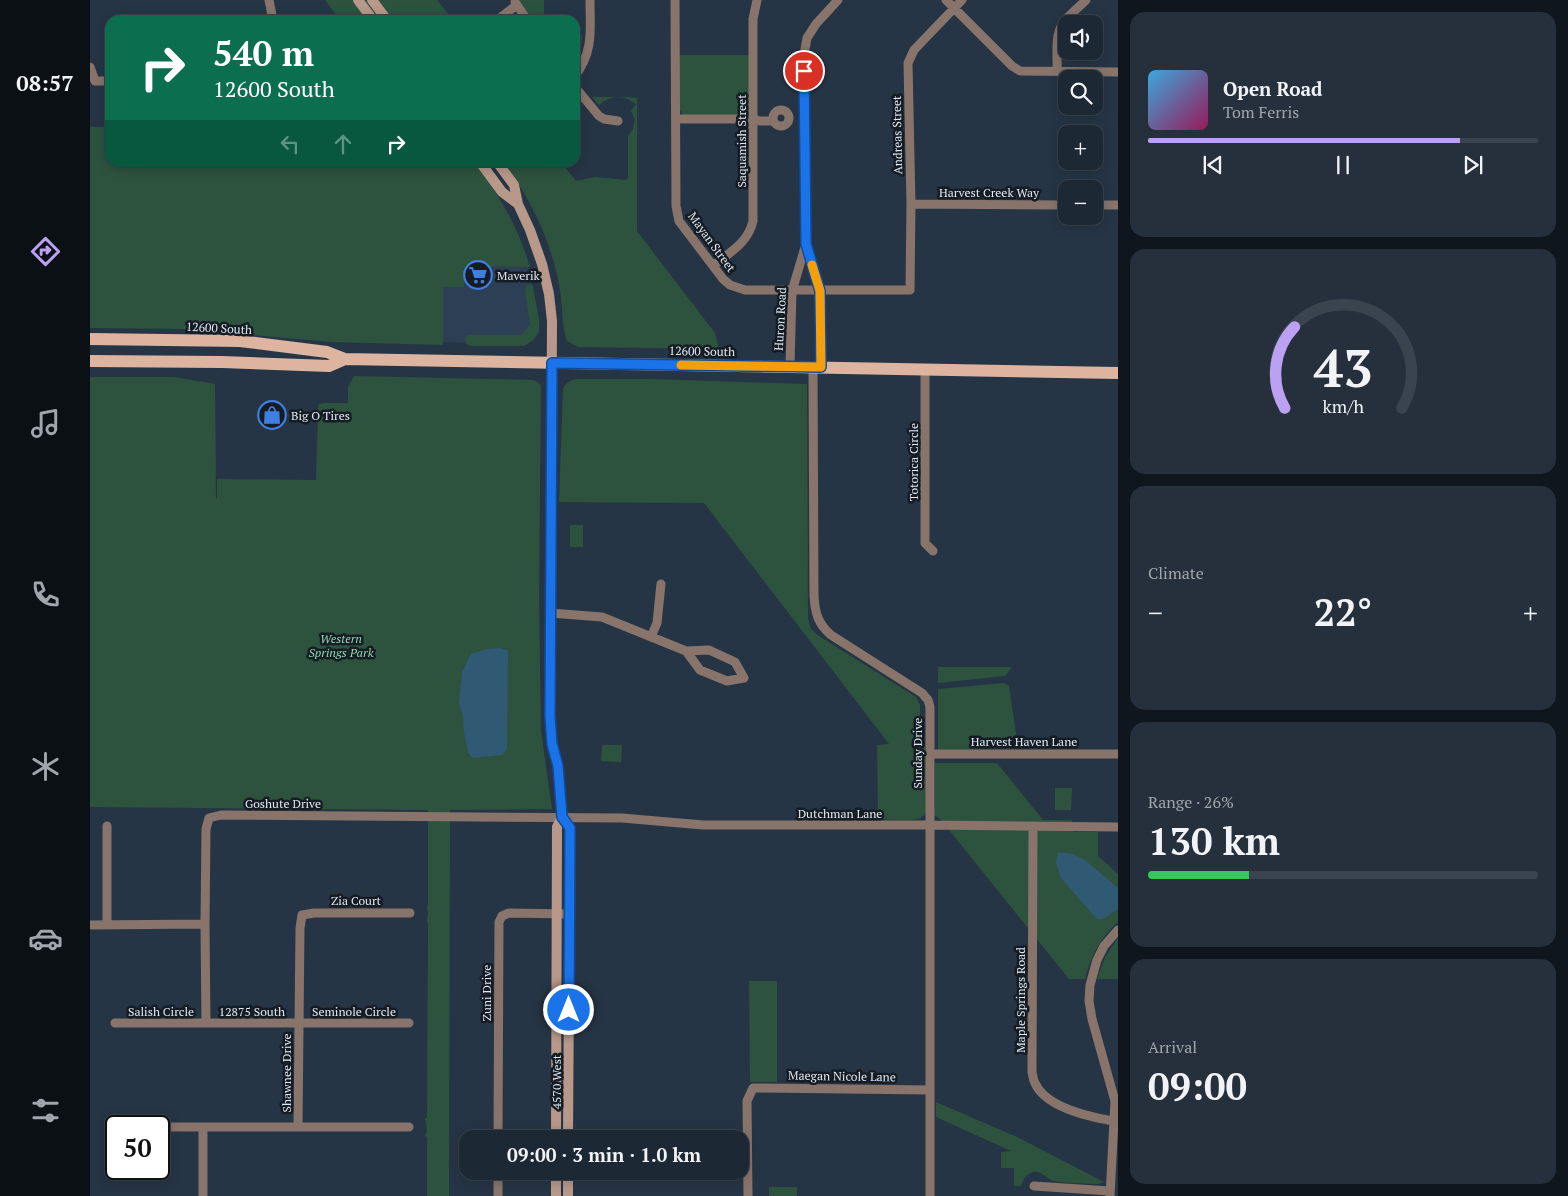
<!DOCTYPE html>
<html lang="en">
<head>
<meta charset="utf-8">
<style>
	body { margin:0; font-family:"PT Serif",serif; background:#25303c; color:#f1f3f6; height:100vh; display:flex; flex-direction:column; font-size:19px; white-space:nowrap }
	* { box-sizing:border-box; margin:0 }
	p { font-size:16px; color:#a0a6ac }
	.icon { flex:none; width:28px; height:28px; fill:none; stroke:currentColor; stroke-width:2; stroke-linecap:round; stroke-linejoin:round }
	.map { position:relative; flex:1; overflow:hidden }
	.sheet { display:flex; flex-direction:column; gap:12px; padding:12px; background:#0f161d; width:450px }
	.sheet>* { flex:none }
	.banner { position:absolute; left:15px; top:15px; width:475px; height:152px; border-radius:15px; box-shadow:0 2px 12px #0003,0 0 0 1px #3a444f; background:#0b6e4f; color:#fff; overflow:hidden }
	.tools { position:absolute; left:968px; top:15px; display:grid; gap:10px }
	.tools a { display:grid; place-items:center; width:45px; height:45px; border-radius:10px; background:#1c2834; box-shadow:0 2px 12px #0003,0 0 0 1px #3a444f; font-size:25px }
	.speed { position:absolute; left:15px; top:1115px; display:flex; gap:10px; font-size:25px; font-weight:700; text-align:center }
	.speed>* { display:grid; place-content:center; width:65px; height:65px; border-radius:50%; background:#1c2834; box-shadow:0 2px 12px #0003,0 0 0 1px #3a444f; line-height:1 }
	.speed .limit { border:2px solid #111; border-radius:8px; background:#fff; color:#111 }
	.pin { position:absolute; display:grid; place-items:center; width:42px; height:42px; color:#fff; margin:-21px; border:2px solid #fff; border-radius:50%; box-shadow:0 1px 5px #0007 }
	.me { position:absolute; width:55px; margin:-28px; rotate:0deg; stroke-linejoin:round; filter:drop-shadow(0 0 4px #0008) }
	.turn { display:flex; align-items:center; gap:18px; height:105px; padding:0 25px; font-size:22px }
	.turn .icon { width:65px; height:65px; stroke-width:2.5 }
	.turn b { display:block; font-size:35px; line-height:42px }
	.lanes { display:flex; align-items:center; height:48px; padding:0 25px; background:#0003; justify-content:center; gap:25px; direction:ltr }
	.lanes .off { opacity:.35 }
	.big { font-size:38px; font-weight:800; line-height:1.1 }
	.sheet .card { flex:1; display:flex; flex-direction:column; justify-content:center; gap:8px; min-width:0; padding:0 18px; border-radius:15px; background:#25303c }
	.sheet .dial { align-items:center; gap:0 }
	.dial svg { height:130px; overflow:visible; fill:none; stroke:#3a444f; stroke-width:7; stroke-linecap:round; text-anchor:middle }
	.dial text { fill:#f1f3f6; stroke:none }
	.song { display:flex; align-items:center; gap:15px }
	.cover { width:60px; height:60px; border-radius:8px; background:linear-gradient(135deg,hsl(200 70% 55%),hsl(330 70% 35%)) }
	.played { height:5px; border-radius:2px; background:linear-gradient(90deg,#bca0f2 80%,#3a444f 80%) }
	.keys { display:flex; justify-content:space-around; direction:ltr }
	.heat { display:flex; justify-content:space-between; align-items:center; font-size:28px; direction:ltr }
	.charge { height:8px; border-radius:4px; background:linear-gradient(90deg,#34c759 26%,#3a444f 0) }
	.trip { position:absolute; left:369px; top:1130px; width:290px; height:50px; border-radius:15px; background:#1c2834; box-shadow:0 2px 12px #0003,0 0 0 1px #3a444f; font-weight:800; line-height:50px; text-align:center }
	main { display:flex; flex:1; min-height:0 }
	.tabs { display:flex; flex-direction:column; width:90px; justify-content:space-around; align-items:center; background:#0b1015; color:#a0a6ac }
	.tabs .icon { width:35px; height:35px }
	.tabs .active { color:#bca0f2 }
	.tabs b { font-size:22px; color:#f1f3f6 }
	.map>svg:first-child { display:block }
	.built { fill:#2c3f54 }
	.green { fill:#2d533f }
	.water { fill:#305a74 }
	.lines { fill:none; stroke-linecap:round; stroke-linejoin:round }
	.street { stroke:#88746b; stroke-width:9 }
	.secondary { stroke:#b79889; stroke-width:10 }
	.primary { stroke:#dcb4a0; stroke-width:12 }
	.route-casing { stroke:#114b97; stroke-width:12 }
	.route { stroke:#1a73e8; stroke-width:9 }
	.slow { stroke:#f59e0b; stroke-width:9 }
	.labels { text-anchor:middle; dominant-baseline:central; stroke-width:5; stroke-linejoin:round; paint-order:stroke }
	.street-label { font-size:12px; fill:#dfe8f3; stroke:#151c23 }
	.poi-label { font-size:12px; fill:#dfe8f3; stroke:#151c23; text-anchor:start }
	.park-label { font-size:12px; font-style:italic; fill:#8dd7af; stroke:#151c23 }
</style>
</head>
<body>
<main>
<nav class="tabs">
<b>08:57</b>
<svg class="icon active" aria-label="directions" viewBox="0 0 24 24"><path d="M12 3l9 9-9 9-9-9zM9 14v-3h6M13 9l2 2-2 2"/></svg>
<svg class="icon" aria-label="music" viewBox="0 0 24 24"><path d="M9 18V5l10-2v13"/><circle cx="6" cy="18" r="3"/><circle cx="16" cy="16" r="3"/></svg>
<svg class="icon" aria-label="phone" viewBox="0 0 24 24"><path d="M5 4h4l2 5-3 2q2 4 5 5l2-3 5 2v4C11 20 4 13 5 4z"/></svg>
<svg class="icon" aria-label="climate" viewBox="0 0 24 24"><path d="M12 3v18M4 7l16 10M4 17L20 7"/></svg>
<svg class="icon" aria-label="car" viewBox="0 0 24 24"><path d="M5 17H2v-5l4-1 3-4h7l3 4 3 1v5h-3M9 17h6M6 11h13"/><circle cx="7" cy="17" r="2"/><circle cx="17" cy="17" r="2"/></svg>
<svg class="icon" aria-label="filters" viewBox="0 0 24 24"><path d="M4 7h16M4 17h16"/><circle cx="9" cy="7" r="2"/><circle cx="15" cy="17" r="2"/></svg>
</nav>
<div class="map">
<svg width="1028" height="1196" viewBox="0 0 1028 1196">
	<rect width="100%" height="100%" fill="#263545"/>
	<path class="built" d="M353,265L438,267L449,320V332L446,337L443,340L412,344L353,342Z"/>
	<path class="green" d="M235,0H347L363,20H250Z
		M429,0H454V20H442Z
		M485,35H492C492,46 491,55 485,64Z
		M589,55H659V110L656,115H593L590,110Z
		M502,97H535L547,98V231L625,333L629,349L488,347L477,341C471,324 473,302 469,284C460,239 441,199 414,163H472L486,181L505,177L536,180L538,178V136L543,129L545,120L541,111L546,104C534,94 520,95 509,105Z
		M0,127H20V162L385,163C410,196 428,227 440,267L375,266L374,287H353V345L242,342L92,329L0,328Z
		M441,284L443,286L444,292L449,320V332L443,340L434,346H381L376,344L375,338L378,335H431L440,325L435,290L437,286Z
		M264,376L444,380L451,385L449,599L451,731L462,809L360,810L359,1196H337V1137L335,1136L337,1130L335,1118H337L338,924L337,921L338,913L337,906L338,905V810L0,807V377H84L125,384L126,499H127V479L226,480L228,409L229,404L234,403H258V387Z
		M488,379H559L717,384L718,619L721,629L729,636L826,697L830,705V744H835L837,806C836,810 836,814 832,817C823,823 798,819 788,819L787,745L799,744L614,503L469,502L473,389C476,382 481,380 488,379Z
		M480,525H493V547H480Z
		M848,667H922L915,676L848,683Z
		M914,683L919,686L926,734L925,739C901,752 874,749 848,750V689Z
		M512,745H532L531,762L511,761Z
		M845,763H907L953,820H982L983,832H1008V856L1028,874V922C1010,938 1001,956 995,979H979L851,820L844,815L843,810L845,807Z
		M965,788H982L981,810H965Z
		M1028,938V979H1007L1015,957Z
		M659,981H687V1082H660Z
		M846,1102L929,1138L1014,1182L1008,1184C994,1183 978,1184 964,1181C956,1179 952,1170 943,1172C936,1174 933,1180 931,1186H924V1168H911V1152L921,1151L846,1117Z
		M679,1187H707V1196H679Z"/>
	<path class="water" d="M410,648L418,651L417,749L412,755L383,758L378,753L374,732L373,717L369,703L372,672L381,654L397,649Z
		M968,852L982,854L995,860L1028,888V909L1013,919H1009L1006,918L971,878L966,863Z"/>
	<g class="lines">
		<path class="street" d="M179,0L182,15L185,20
			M585,0L586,206L589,221L633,279L640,285L655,290H820L821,204L818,63L824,50L872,0
			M856,0L922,66L930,71L1028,72
			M425,2L437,20
			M407,20L427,5
			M0,67L5,81H20
			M967,71C968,57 964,36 973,23C979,15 989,7 996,0
			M485,76C504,50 500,31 500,0
			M485,87L509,116L514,119L528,121
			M683 118a8 8 0 1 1 16 0a8 8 0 1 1-16 0Z
			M586,119H663L670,121H683
			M821,204L976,205
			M1004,205H1028
			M623,266C640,252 658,243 663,221V19L667,0
			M700,366L702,291L716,244
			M723,367L724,596C725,613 728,624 741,635L832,693L838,700L840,707V1196
			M731,367L730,291L716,244L714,55L717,38L726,24L748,0
			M835,371V543L843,551
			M460,613L512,617L596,651L619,650L645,662L654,678L637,681L610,670L596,651
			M561,637L567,623L571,584
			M840,754H1028
			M943,826L942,1072C943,1076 943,1080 945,1083C955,1107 1000,1117 1023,1121
			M17,924V826
			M0,925L115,924
			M25,1023H319
			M116,1023L115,924L116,829L119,818L131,815L532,818L613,825H840L1028,827
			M69,1127H319
			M208,1127L210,928L212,915L224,913H320
			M408,1139L409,922L412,916L419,913L480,914
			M944,1186L1020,1191
			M113,1196V1127
			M408,1196V1171
			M658,1196L657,1101L663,1088L840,1090
			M1020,1196L1025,1101L1002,1019L999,1001L1000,985L1007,960L1014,946L1028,930"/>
		<path class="secondary" d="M268,0L283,20
			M282,0L297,20
			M390,162L412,192L428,204
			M407,162L424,185L428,204L440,230L452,264L459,294L462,321L460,716L462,744L468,766L472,817L480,828L478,1139
			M466,1139L467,827L472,817
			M466,1196V1171
			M478,1196V1171"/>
		<path class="primary" d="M0,339L150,341L237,352L255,359L1028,373
			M0,361L132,362L239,366L255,359"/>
	</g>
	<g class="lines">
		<defs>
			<path id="route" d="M479,1010L480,828L472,817L468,766L462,744L460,716L462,363L731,367L730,291L716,244L714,71"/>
		</defs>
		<use href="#route" class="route-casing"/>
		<use href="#route" class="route"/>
		<path class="slow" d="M591,365L731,367L730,291L722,265"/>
	</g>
	<defs>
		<symbol id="supermarket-ring" viewBox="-11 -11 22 22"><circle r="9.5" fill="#151c23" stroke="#3f7fe0" stroke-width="1.5"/><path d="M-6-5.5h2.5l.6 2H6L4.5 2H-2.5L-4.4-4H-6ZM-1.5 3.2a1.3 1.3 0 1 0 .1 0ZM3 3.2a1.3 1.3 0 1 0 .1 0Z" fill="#3f7fe0"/></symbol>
		<symbol id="shop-ring" viewBox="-11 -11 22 22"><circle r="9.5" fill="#151c23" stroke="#3f7fe0" stroke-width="1.5"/><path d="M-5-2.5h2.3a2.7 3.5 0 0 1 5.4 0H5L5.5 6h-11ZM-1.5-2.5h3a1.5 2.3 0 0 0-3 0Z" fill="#3f7fe0"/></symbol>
	</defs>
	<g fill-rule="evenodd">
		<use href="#supermarket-ring" x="372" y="259" width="32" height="32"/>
		<use href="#shop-ring" x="166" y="399" width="32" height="32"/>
	</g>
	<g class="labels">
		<g class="street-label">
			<text transform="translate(807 135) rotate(-91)">Andreas Street</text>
			<text transform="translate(651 141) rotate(-90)">Saquamish Street</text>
			<text x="899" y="192">Harvest Creek Way</text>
			<text transform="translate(622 242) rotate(54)">Mayan Street</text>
			<text transform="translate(690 319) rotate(-87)">Huron Road</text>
			<text transform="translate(129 328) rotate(3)">12600 South</text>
			<text transform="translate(612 351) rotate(1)">12600 South</text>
			<text transform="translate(823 462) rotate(-90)">Totorica Circle</text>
			<text x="934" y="741">Harvest Haven Lane</text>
			<text transform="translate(827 753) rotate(-90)">Sunday Drive</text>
			<text x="193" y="803">Goshute Drive</text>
			<text x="750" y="813">Dutchman Lane</text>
			<text x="266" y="900">Zia Court</text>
			<text transform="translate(396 993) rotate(-90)">Zuni Drive</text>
			<text transform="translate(930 1000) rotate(-90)">Maple Springs Road</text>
			<text x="71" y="1011">Salish Circle</text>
			<text x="162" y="1011">12875 South</text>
			<text x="264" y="1011">Seminole Circle</text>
			<text transform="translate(196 1073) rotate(-90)">Shawnee Drive</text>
			<text transform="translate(752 1076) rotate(1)">Maegan Nicole Lane</text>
			<text transform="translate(466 1082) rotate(-90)">4570 West</text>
		</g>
		<g class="poi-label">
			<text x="407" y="275">Maverik</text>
			<text x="201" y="415">Big O Tires</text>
		</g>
		<g class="park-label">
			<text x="251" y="638">Western<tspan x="251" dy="14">Springs Park</tspan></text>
		</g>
	</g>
</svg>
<div class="tools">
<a><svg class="icon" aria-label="sound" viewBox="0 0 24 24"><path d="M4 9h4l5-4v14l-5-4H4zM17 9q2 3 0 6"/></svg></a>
<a><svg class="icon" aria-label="search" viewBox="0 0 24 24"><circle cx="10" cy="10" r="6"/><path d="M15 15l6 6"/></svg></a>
<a>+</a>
<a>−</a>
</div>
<div class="speed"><div class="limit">50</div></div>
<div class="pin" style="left:714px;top:71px;background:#d93025"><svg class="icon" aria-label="arrive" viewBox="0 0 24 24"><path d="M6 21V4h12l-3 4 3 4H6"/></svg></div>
<svg class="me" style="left:479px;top:1010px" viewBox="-20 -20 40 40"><circle r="17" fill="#1a73e8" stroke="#fff" stroke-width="3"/><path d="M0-11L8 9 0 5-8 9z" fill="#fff"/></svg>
<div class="trip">09:00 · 3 min · 1.0 km</div>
<div class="banner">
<div class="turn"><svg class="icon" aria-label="right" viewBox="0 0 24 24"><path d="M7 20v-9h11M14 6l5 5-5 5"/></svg><div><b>540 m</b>12600 South</div></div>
<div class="lanes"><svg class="icon off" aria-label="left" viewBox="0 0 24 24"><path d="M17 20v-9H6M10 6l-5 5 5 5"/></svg><svg class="icon off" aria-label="ahead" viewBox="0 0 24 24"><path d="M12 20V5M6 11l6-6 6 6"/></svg><svg class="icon" aria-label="right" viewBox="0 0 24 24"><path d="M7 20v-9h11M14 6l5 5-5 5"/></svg></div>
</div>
</div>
<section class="sheet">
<div class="card">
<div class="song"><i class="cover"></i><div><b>Open Road</b><p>Tom Ferris</p></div></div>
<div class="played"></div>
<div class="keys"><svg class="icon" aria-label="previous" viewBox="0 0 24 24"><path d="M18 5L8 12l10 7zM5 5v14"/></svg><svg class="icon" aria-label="pause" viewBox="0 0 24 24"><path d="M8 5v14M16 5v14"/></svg><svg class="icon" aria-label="next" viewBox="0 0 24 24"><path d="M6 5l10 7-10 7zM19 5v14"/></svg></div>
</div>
<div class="card dial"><svg viewBox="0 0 100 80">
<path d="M14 69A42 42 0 1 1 86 69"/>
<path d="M14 69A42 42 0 0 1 20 19" stroke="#bca0f2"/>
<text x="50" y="56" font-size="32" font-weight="700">43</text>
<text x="50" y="72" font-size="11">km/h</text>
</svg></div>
<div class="card"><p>Climate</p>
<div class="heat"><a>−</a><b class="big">22°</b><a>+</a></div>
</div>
<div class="card"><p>Range · 26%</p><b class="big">130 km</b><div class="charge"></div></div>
<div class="card"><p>Arrival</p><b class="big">09:00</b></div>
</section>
</main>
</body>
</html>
